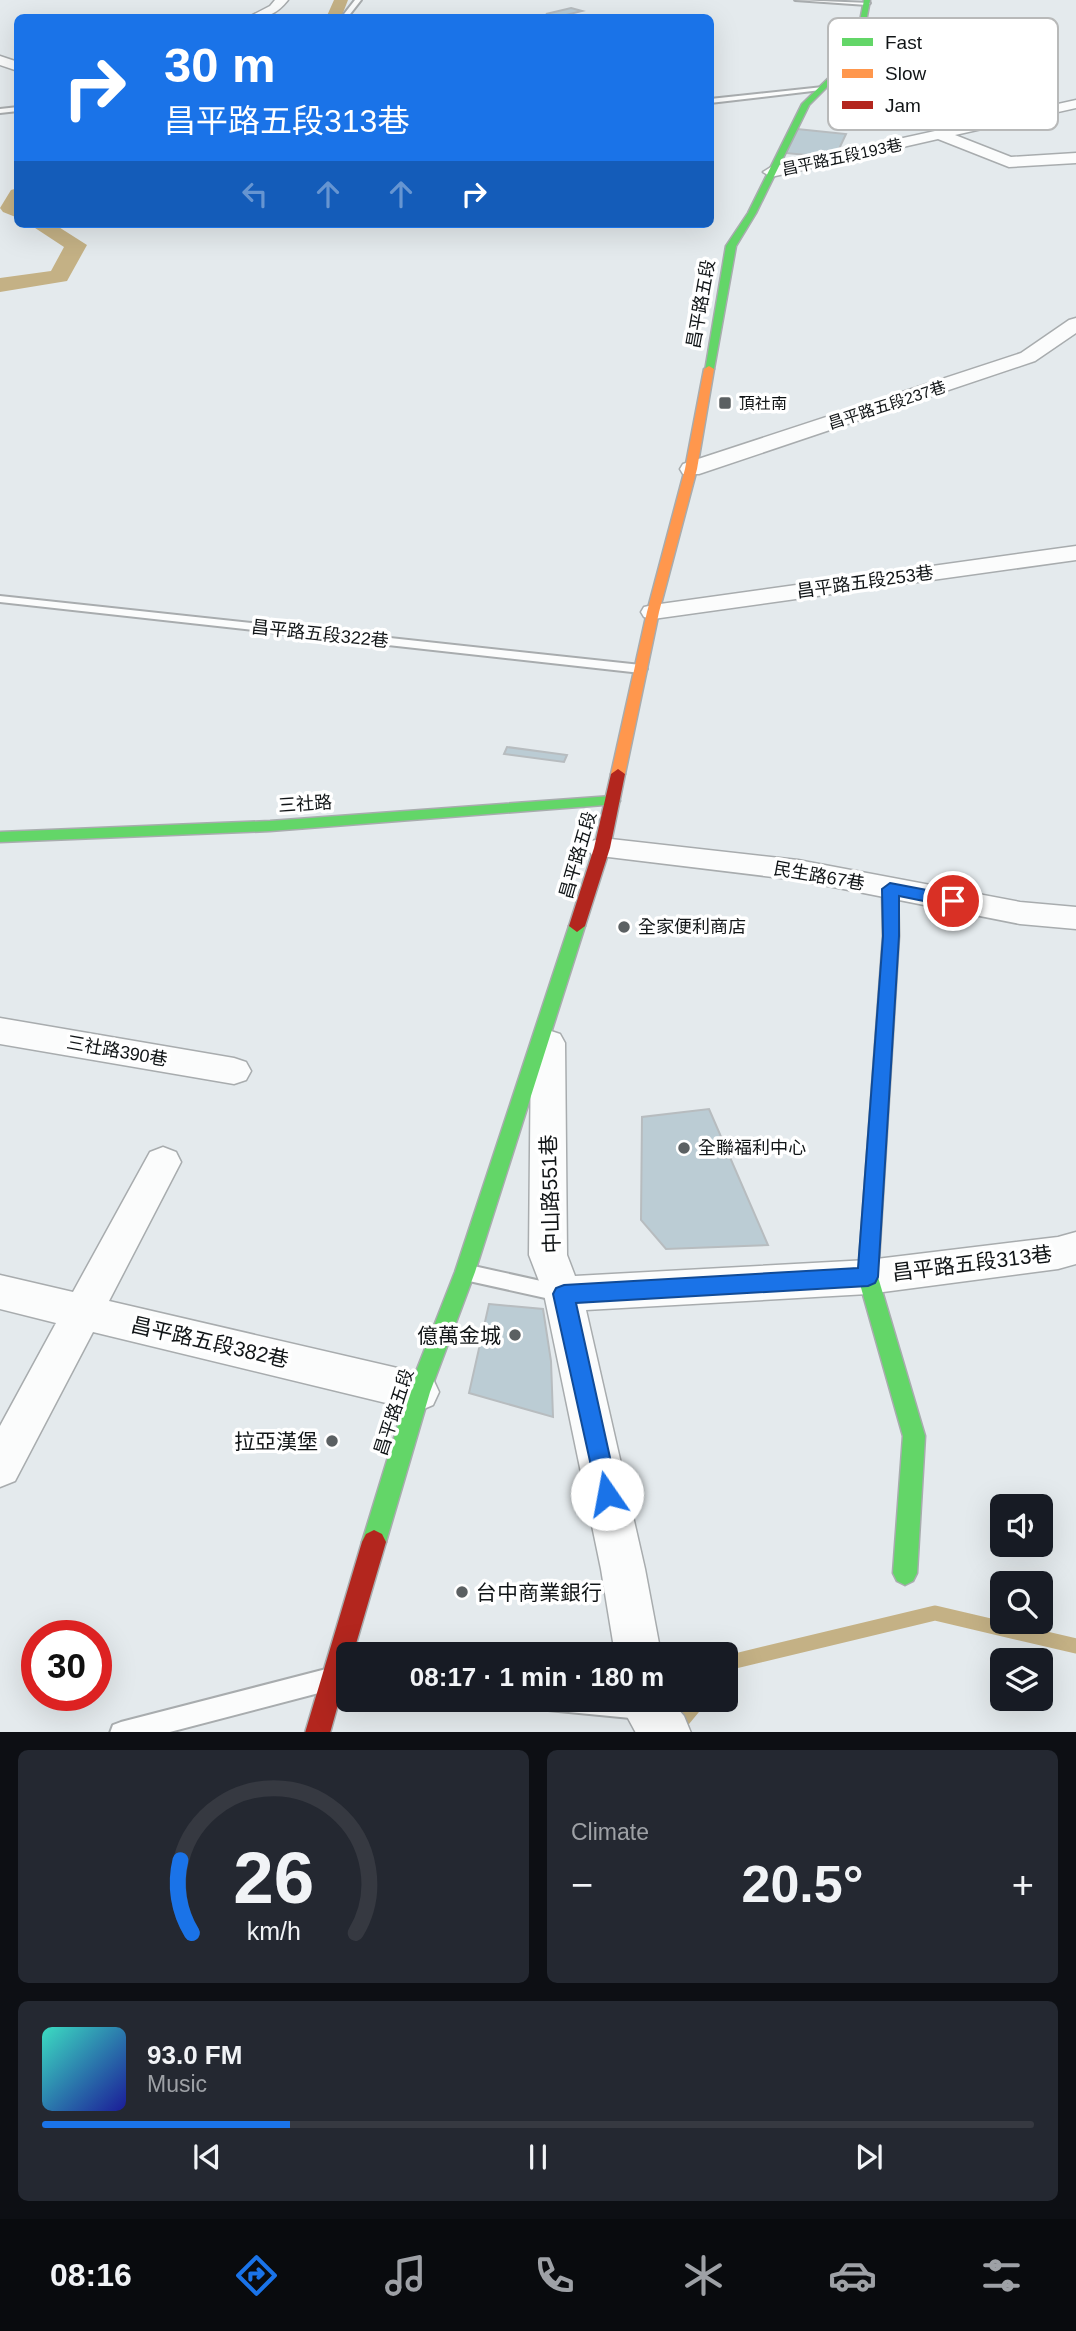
<!DOCTYPE html>
<html lang="en">
<head>
<meta charset="utf-8">
<style>
	body { margin:0; font-family:Helvetica,"Noto Sans TC",sans-serif; background:#242831; color:#f1f3f6; height:100vh; display:flex; flex-direction:column; font-size:26px; white-space:nowrap }
	* { box-sizing:border-box; margin:0 }
	p { font-size:23px; color:#9ea1a6 }
	.icon { flex:none; width:38px; height:38px; fill:none; stroke:currentColor; stroke-width:2; stroke-linecap:round; stroke-linejoin:round }
	.map { position:relative; height:1732px; overflow:hidden }
	.drawer { display:flex; flex-direction:column; gap:18px; padding:18px; background:#0d0f14; flex:1 }
	.drawer>* { flex:none }
	.top-card { position:absolute; left:14px; top:14px; width:700px; height:214px; border-radius:10px; box-shadow:0 7px 28px #0002; background:#1a73e8; color:#fff; overflow:hidden }
	.tools { position:absolute; left:990px; top:1494px; display:grid; gap:14px }
	.tools a { display:grid; place-items:center; width:63px; height:63px; border-radius:10px; background:#171b24; box-shadow:0 7px 28px #0002; font-size:35px }
	.speed { position:absolute; left:21px; top:1620px; display:flex; gap:14px; font-size:35px; font-weight:700; text-align:center }
	.speed>* { display:grid; place-content:center; width:91px; height:91px; border-radius:50%; background:#171b24; box-shadow:0 7px 28px #0002; line-height:1 }
	.speed .limit { border:10px solid #d22; background:#fff; color:#111 }
	.pin { position:absolute; display:grid; place-items:center; width:60px; height:60px; color:#fff; margin:-30px; border:4px solid #fff; border-radius:50%; box-shadow:0 2px 7px #0007 }
	.me { position:absolute; width:77px; margin:-38px; rotate:348deg; stroke-linejoin:round; filter:drop-shadow(0 0 5px #0008) }
	.turn { display:flex; align-items:center; gap:24px; height:147px; padding:0 35px; font-size:32px }
	.turn .icon { width:91px; height:91px; stroke-width:2.5 }
	.turn b { display:block; font-size:49px; line-height:60px }
	.lanes { display:flex; align-items:center; height:66px; padding:0 35px; background:#0003; justify-content:center; gap:35px; direction:ltr }
	.lanes .off { opacity:.35 }
	.big { font-size:52px; font-weight:800; line-height:1.1 }
	.drawer .widget { flex:1; display:flex; flex-direction:column; justify-content:center; gap:10px; min-width:0; padding:0 24px; border-radius:10px; background:#242831 }
	.drawer .dial { align-items:center; gap:0 }
	.dial svg { height:182px; overflow:visible; fill:none; stroke:#363941; stroke-width:7; stroke-linecap:round; text-anchor:middle }
	.dial text { fill:#f1f3f6; stroke:none }
	.song { display:flex; align-items:center; gap:21px }
	.cover { width:84px; height:84px; border-radius:10px; background:linear-gradient(135deg,hsl(170 70% 55%),hsl(240 70% 35%)) }
	.played { height:7px; border-radius:4px; background:linear-gradient(90deg,#1a73e8 25%,#363941 25%) }
	.keys { display:flex; justify-content:space-around; direction:ltr }
	.heat { display:flex; justify-content:space-between; align-items:center; font-size:38px; direction:ltr }
	.drawer .tiles { flex:1; display:grid; gap:18px; grid-template-columns:1fr 1fr }
	.widget:last-child { grid-column:span 2 }
	.trip { position:absolute; left:336px; top:1642px; width:402px; height:70px; border-radius:10px; background:#171b24; box-shadow:0 7px 28px #0002; font-weight:800; line-height:70px; text-align:center }
	.tab-bar { display:flex; height:112px; justify-content:space-around; align-items:center; background:#090b0e; color:#9ea1a6 }
	.tab-bar .icon { width:49px; height:49px }
	.tab-bar .current { color:#1a73e8 }
	.tab-bar b { font-size:32px; color:#f1f3f6 }
	.map>svg:first-child { display:block }
	.lines { fill:none; stroke-linecap:round; stroke-linejoin:round }
	.stream { stroke:#c4b185; stroke-width:15 }
	.canal { fill:#c4b185; fill-rule:evenodd }
	.building { fill:#bbccd4; stroke:#b7bcbf; stroke-width:2 }
	.lane-casing { stroke:#a8acae; stroke-width:4 }
	.street-casing { stroke:#a8acae; stroke-width:3 }
	.fast-casing { stroke:#a8acae; stroke-width:3 }
	.slow-casing { stroke:#a8acae; stroke-width:3 }
	.jam-casing { stroke:#a8acae; stroke-width:3 }
	.lane { fill:#fbfcfc; fill-rule:evenodd }
	.street { fill:#fbfcfc; fill-rule:evenodd }
	.fast { fill:#63d668; fill-rule:evenodd }
	.slow { fill:#ff974d; fill-rule:evenodd }
	.jam { fill:#b3261e; fill-rule:evenodd }
	.route { fill:#1a73e8; stroke:#114b97; stroke-width:2 }
	.poi-dot { fill:#5b6062; stroke:#fff; stroke-width:2.5 }
	.labels { text-anchor:middle; dominant-baseline:central; stroke-width:7; stroke-linejoin:round; paint-order:stroke }
	.far-street-label { font-size:16px; fill:#111517; stroke:#fff }
	.far-poi-label { font-size:16px; fill:#111517; stroke:#fff; text-anchor:start }
	.street-label { font-size:18px; fill:#111517; stroke:#fff }
	.poi-label { font-size:18px; fill:#111517; stroke:#fff; text-anchor:start }
	.near-street-label { font-size:21px; fill:#111517; stroke:#fff }
	.near-poi-label { font-size:21px; fill:#111517; stroke:#fff; text-anchor:end }
	.key { fill:#fff; stroke:#b8b9b9; stroke-width:2 }
	.key-label { font-size:19px; fill:#111517 }
</style>
</head>
<body>
<div class="map">
<svg width="1076" height="1733" viewBox="0 0 1076 1733">
	<rect width="100%" height="100%" fill="#e4eaed"/>
	<g class="lines">
		<path class="stream" d="M726,1668L731,1662L935,1613L1076,1646
			M676,1728L700,1699"/>
		<path class="canal" d="M334,0H348L341,18H326Z
			M18,188V218L3,212L0,208L11,190Z
			M29,224H54L87,245L67,281L0,292V278L51,271L64,247Z"/>
	</g>
	<path class="building" d="M571,8L582,11L558,17L546,14Z
		M797,129L846,134L839,149L818,156L785,153Z
		M507,747L567,755L564,762L504,754Z
		M709,1109L768,1245L666,1249L641,1220L642,1117Z
		M489,1304L543,1309L551,1361L553,1417L469,1393Z"/>
	<g class="lines">
		<defs>
			<path id="lane" d="M355,0H361L347,18H341Z
				M795,0L870,3L867,5Z
				M823,87L821,90L710,103V99Z
				M18,107V111L0,113V109Z
				M0,596L641,665L647,669L641,673L0,602Z
				M469,1265L559,1285L565,1287L568,1293L565,1299L559,1301L469,1281L463,1279L460,1273L463,1267Z
				M334,1667L348,1668V1690L334,1689L166,1733H110L113,1725L121,1722Z
				M537,1699H647L652,1708L649,1716L641,1719L548,1710L540,1707Z"/>
			<path id="street" d="M275,0H288C276,15 266,18 247,18L270,6Z
				M0,56L18,62V71L0,65Z
				M1076,100V108L955,135L1011,157L1076,153V163L1009,167L938,139L771,177L763,172L771,167Z
				M1076,318V333L1035,361L699,474H683L680,469L683,464L1021,353L1069,320Z
				M1076,546V560L653,619L644,617L641,612L644,607L653,605Z
				M602,838L798,860L1020,902L1076,907V929L1020,924L798,880L592,855L587,848L592,841Z
				M0,1018L234,1058L246,1062L251,1071L246,1080L234,1084L0,1044Z
				M548,1030L560,1034L565,1043L567,1255L575,1276L868,1260L1058,1237L1076,1232V1264L1058,1269L868,1294L586,1310L645,1569L661,1654H615L601,1569L544,1294L529,1255L531,1043L536,1034Z
				M163,1147L176,1152L181,1162L109,1301L419,1373L433,1379L439,1392L433,1405L419,1411L93,1332L15,1481L0,1487V1426L56,1323L0,1309V1275L73,1292L150,1152Z
				M623,1699H669L684,1716L691,1733H636L623,1709Z"/>
			<path id="fast" d="M864,0H870L860,54L809,105L756,213L736,246L714,369L705,371L726,246L748,213L802,104L854,53Z
				M612,796L617,798L620,801L617,804L270,831L0,842V832L270,821Z
				M890,883L898,889L899,936L878,1277L925,1436L917,1573L913,1581L905,1585L897,1581L893,1573L903,1436L858,1277L883,936L882,889Z
				M577,920L585,926L475,1272L430,1392L386,1542L382,1550L374,1554L366,1550L362,1542L408,1392L455,1272L569,926Z"/>
			<path id="slow" d="M709,366L714,369L697,469L659,612L625,774L618,779L611,774L647,612L685,469L704,369Z"/>
			<path id="jam" d="M618,769L625,774L610,848L585,926L577,932L569,926L594,848L611,774Z
				M374,1530L382,1534L386,1542L353,1654H348V1669L330,1733H305L362,1542L366,1534Z"/>
		</defs>
		<use href="#lane" class="lane-casing"/>
		<use href="#street" class="street-casing"/>
		<use href="#fast" class="fast-casing"/>
		<use href="#slow" class="slow-casing"/>
		<use href="#jam" class="jam-casing"/>
		<use href="#lane" class="lane"/>
		<use href="#street" class="street"/>
		<use href="#fast" class="fast"/>
		<use href="#slow" class="slow"/>
		<use href="#jam" class="jam"/>
	</g>
	<path class="route" d="M890,883L953,895L961,901L953,907L899,896V936L878,1277L875,1283L868,1286L576,1303L618,1494L615,1502L607,1505L599,1502L553,1294L556,1288L564,1285L858,1268L883,936L882,889Z"/>
	<g class="poi-dot">
		<rect x="718" y="396" width="14" height="14" rx="3.5"/>
		<circle cx="624" cy="927" r="7"/>
		<circle cx="684" cy="1148" r="7"/>
		<circle cx="515" cy="1335" r="7"/>
		<circle cx="332" cy="1441" r="7"/>
		<circle cx="462" cy="1592" r="7"/>
	</g>
	<g class="labels">
		<g class="far-street-label">
			<text transform="translate(842 157) rotate(-12)">昌平路五段193巷</text>
			<text transform="translate(887 405) rotate(-18)">昌平路五段237巷</text>
		</g>
		<g class="far-poi-label">
			<text x="739" y="403">頂社南</text>
		</g>
		<g class="street-label">
			<text transform="translate(701 304) rotate(-80)">昌平路五段</text>
			<text transform="translate(865 582) rotate(-8)">昌平路五段253巷</text>
			<text transform="translate(320 634) rotate(6)">昌平路五段322巷</text>
			<text transform="translate(305 804) rotate(-4)">三社路</text>
			<text transform="translate(578 855) rotate(-74)">昌平路五段</text>
			<text transform="translate(819 876) rotate(10)">民生路67巷</text>
			<text transform="translate(117 1051) rotate(10)">三社路390巷</text>
			<text transform="translate(394 1412) rotate(-72)">昌平路五段</text>
		</g>
		<g class="poi-label">
			<text x="638" y="927">全家便利商店</text>
			<text x="698" y="1148">全聯福利中心</text>
		</g>
		<g class="near-street-label">
			<text transform="translate(550 1194) rotate(-92)">中山路551巷</text>
			<text transform="translate(972 1263) rotate(-7)">昌平路五段313巷</text>
			<text transform="translate(210 1342) rotate(13)">昌平路五段382巷</text>
		</g>
		<g class="near-poi-label">
			<text x="501" y="1335">億萬金城</text>
			<text x="318" y="1441">拉亞漢堡</text>
			<text x="476" y="1592" text-anchor="start">台中商業銀行</text>
		</g>
	</g>
	<rect x="828" y="18" width="230" height="112" rx="10" class="key"/>
	<rect x="842" y="38" width="31" height="8" fill="#63d668"/>
	<rect x="842" y="69" width="31" height="9" fill="#ff974d"/>
	<rect x="842" y="101" width="31" height="8" fill="#b3261e"/>
	<g class="key-label">
		<text x="885" y="49">Fast</text>
		<text x="885" y="80">Slow</text>
		<text x="885" y="112">Jam</text>
	</g>
</svg>
<div class="tools">
<a><svg class="icon" aria-label="sound" viewBox="0 0 24 24"><path d="M4 9h4l5-4v14l-5-4H4zM17 9q2 3 0 6"/></svg></a>
<a><svg class="icon" aria-label="search" viewBox="0 0 24 24"><circle cx="10" cy="10" r="6"/><path d="M15 15l6 6"/></svg></a>
<a><svg class="icon" aria-label="layers" viewBox="0 0 24 24"><path d="M12 4l9 5-9 5-9-5zM3 14l9 5 9-5"/></svg></a>
</div>
<div class="speed"><div class="limit">30</div></div>
<div class="pin" style="left:953px;top:901px;background:#d93025"><svg class="icon" aria-label="arrive" viewBox="0 0 24 24"><path d="M6 21V4h12l-3 4 3 4H6"/></svg></div>
<svg class="me" style="left:607px;top:1494px" viewBox="-20 -20 40 40"><circle r="19" fill="#fff"/><path d="M0-13L10 11 0 6-10 11z" fill="#1a73e8"/></svg>
<div class="trip">08:17 · 1 min · 180 m</div>
<div class="top-card">
<div class="turn"><svg class="icon" aria-label="right" viewBox="0 0 24 24"><path d="M7 20v-9h11M14 6l5 5-5 5"/></svg><div><b>30 m</b>昌平路五段313巷</div></div>
<div class="lanes"><svg class="icon off" aria-label="left" viewBox="0 0 24 24"><path d="M17 20v-9H6M10 6l-5 5 5 5"/></svg><svg class="icon off" aria-label="ahead" viewBox="0 0 24 24"><path d="M12 20V5M6 11l6-6 6 6"/></svg><svg class="icon off" aria-label="ahead" viewBox="0 0 24 24"><path d="M12 20V5M6 11l6-6 6 6"/></svg><svg class="icon" aria-label="right" viewBox="0 0 24 24"><path d="M7 20v-9h11M14 6l5 5-5 5"/></svg></div>
</div>
</div>
<section class="drawer">
<div class="tiles">
<div class="widget dial"><svg viewBox="0 0 100 80">
<path d="M14 69A42 42 0 1 1 86 69"/>
<path d="M14 69A42 42 0 0 1 9 37" stroke="#1a73e8"/>
<text x="50" y="56" font-size="32" font-weight="700">26</text>
<text x="50" y="72" font-size="11">km/h</text>
</svg></div>
<div class="widget"><p>Climate</p>
<div class="heat"><a>−</a><b class="big">20.5°</b><a>+</a></div>
</div>
<div class="widget">
<div class="song"><i class="cover"></i><div><b>93.0 FM</b><p>Music</p></div></div>
<div class="played"></div>
<div class="keys"><svg class="icon" aria-label="previous" viewBox="0 0 24 24"><path d="M18 5L8 12l10 7zM5 5v14"/></svg><svg class="icon" aria-label="pause" viewBox="0 0 24 24"><path d="M8 5v14M16 5v14"/></svg><svg class="icon" aria-label="next" viewBox="0 0 24 24"><path d="M6 5l10 7-10 7zM19 5v14"/></svg></div>
</div>
</div>
</section>
<nav class="tab-bar">
<b>08:16</b>
<svg class="icon current" aria-label="directions" viewBox="0 0 24 24"><path d="M12 3l9 9-9 9-9-9zM9 14v-3h6M13 9l2 2-2 2"/></svg>
<svg class="icon" aria-label="music" viewBox="0 0 24 24"><path d="M9 18V5l10-2v13"/><circle cx="6" cy="18" r="3"/><circle cx="16" cy="16" r="3"/></svg>
<svg class="icon" aria-label="phone" viewBox="0 0 24 24"><path d="M5 4h4l2 5-3 2q2 4 5 5l2-3 5 2v4C11 20 4 13 5 4z"/></svg>
<svg class="icon" aria-label="climate" viewBox="0 0 24 24"><path d="M12 3v18M4 7l16 10M4 17L20 7"/></svg>
<svg class="icon" aria-label="car" viewBox="0 0 24 24"><path d="M5 17H2v-5l4-1 3-4h7l3 4 3 1v5h-3M9 17h6M6 11h13"/><circle cx="7" cy="17" r="2"/><circle cx="17" cy="17" r="2"/></svg>
<svg class="icon" aria-label="filters" viewBox="0 0 24 24"><path d="M4 7h16M4 17h16"/><circle cx="9" cy="7" r="2"/><circle cx="15" cy="17" r="2"/></svg>
</nav>
</body>
</html>
